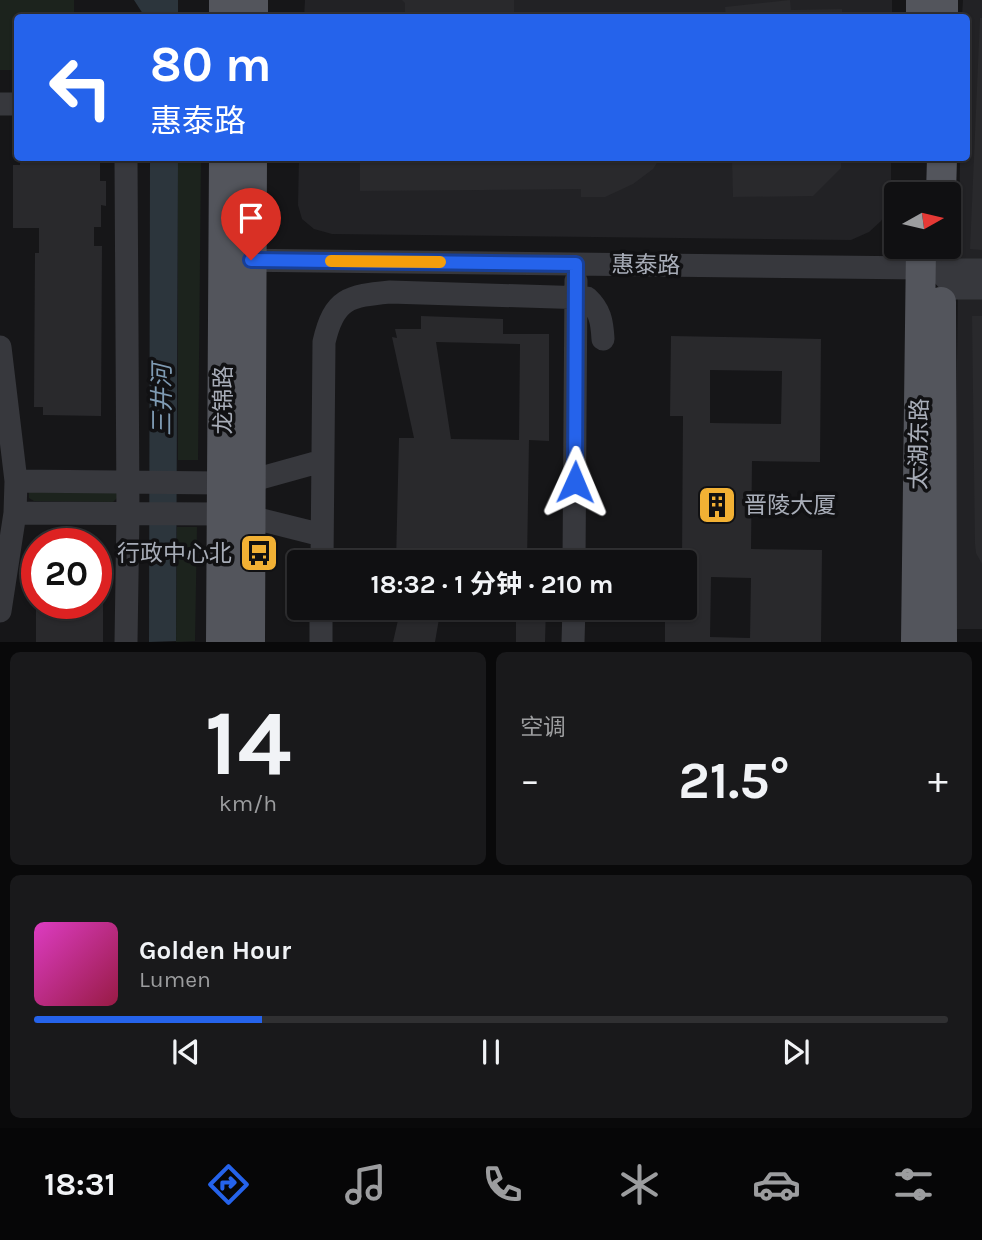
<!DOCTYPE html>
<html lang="zh">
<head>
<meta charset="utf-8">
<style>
	body { margin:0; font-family:Karla,"Noto Sans SC",sans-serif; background:#19191b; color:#f1f3f6; height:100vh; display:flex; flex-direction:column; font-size:26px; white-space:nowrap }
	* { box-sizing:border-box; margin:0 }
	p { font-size:23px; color:#9c9d9f }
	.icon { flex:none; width:38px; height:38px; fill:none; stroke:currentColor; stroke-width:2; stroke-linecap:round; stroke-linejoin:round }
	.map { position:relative; height:642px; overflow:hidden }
	.drawer { display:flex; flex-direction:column; gap:10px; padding:10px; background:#09090a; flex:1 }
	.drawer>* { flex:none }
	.hud { position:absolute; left:14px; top:14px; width:956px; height:147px; border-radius:7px; box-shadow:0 2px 5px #0004,0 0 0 2px #303032; background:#2563eb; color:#fff; overflow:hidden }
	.needle { width:46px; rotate:82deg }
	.buttons { position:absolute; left:884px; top:182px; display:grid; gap:14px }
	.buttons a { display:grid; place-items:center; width:77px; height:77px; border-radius:7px; background:#101012; box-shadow:0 2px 5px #0004,0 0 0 2px #303032; font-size:35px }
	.speed { position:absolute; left:21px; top:528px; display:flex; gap:14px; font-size:35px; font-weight:700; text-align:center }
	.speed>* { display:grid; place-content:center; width:91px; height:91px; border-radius:50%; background:#101012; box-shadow:0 2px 5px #0004,0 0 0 2px #303032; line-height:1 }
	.speed .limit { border:10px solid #d22; background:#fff; color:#111 }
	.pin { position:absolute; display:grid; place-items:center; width:60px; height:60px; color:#fff; margin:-72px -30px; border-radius:50% 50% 50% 0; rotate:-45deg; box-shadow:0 0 7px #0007 }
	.pin .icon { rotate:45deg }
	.me { position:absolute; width:77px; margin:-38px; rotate:1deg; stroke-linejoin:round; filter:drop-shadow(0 0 5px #0008) }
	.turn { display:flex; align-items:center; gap:24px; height:147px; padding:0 21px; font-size:32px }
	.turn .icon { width:91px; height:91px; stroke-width:2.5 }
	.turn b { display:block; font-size:49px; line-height:60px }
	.big { font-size:52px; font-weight:700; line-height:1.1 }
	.drawer .card { flex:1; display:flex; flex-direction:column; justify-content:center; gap:10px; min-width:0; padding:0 24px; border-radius:10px; background:#19191b }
	.drawer .dial { align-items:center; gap:0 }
	.dial b { font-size:91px; line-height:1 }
	.song { display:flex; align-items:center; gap:21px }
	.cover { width:84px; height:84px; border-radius:10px; background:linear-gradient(135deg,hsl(310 70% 55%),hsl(340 70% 35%)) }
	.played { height:7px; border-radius:4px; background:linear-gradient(90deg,#2563eb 25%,#303032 25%) }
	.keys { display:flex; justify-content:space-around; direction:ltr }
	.heat { display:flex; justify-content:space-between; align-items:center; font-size:38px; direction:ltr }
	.drawer .tiles { flex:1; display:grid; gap:10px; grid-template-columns:1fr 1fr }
	.card:last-child { grid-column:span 2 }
	.trip { position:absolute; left:287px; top:550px; width:410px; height:70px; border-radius:7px; background:#101012; box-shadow:0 2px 5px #0004,0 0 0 2px #303032; font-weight:700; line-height:70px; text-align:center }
	.dock { display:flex; height:112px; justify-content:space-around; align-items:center; background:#060607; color:#9c9d9f }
	.dock .icon { width:49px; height:49px }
	.dock .selected { color:#2563eb }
	.dock b { font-size:32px; color:#f1f3f6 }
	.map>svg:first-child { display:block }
	.built { fill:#222225 }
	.green { fill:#1c231d }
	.water { fill:#2c353c }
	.building { fill:#29292c; fill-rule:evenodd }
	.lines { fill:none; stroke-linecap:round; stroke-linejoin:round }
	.minor { stroke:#37383d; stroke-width:23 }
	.major { stroke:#53555c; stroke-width:30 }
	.route-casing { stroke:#184099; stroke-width:18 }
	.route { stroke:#2563eb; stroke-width:12 }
	.slow { stroke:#f59e0b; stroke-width:12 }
	.labels { text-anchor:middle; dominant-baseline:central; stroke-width:7; stroke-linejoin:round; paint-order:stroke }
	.street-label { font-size:23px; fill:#a8adb8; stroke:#111113 }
	.poi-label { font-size:23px; fill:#a8adb8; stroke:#111113; text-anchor:start }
	.water-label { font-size:24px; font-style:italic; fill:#7f9bb3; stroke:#111113 }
</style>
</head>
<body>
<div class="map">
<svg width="982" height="642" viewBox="0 0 982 642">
	<rect width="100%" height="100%" fill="#161618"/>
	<path class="built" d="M305,0H892V18H304Z
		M963,0H982V629H953L960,158H966V18L962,17Z
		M299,158H891V206L881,221L869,232L851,240L332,234L314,229L302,219L298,205Z"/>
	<path class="green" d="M0,0H74V17L18,18L17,70H0Z
		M178,158H201L198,460H178Z
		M29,491H117V498L113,502L34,501L29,498Z
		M177,527H197L195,641L176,642Z"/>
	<path class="water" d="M134,0H178V17H145Z
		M150,158H178L176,641L149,642Z"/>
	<path class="building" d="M402,0H514V18H405V3Z
		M790,0L791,10L842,9V18H726L725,7Z
		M980,18H982V250L970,249Z
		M20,158H86V163H100V181H106V206L101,205V227H94V246H102L101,416L43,415V407H34L35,253H39V228H13V165H20Z
		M360,158H660L653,169L633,184L605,197H581V189L360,191Z
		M732,158H841V168L813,196L733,197Z
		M421,316L503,319V334H549V441L529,440L527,562H396L399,438H414L392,337L397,338L395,329H421ZM436,342L520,344L519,440L451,439Z
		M972,316H982V564L976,553L975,544Z
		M671,336L821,339L820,462L752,461L751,549L822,550L821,642H665V607H684V562H682L683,416H670ZM710,370L782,371L781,424L710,423ZM711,577L751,578L750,638L710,637Z
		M96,590H103V642H36V604H96Z
		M401,607H441L435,642H393Z
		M516,607H546L545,642H516Z"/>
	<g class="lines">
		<path class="minor" d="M0,104H18
			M238,260L921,268L941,273L955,270H982
			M941,273L955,288H982
			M0,347L16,481L15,513L0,611
			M16,481L222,483L250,481L322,461
			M15,513L222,514L250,517L322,535
			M322,562L324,342C334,298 349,296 390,292L587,298C600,310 602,321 603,339
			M574,562L576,281
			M126,642L128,513L126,158
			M321,642V607
			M573,642L574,607"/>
		<path class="major" d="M224,18V0
			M253,18V0
			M921,18V0
			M943,18V0
			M941,194L942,158
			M941,302L942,642
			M221,642L224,158
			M250,642L252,158
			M916,642L921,247"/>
	</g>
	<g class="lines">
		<defs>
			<path id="route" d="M251,260L576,264L575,482"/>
		</defs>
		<use href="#route" class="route-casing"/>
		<use href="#route" class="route"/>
		<path class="slow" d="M331,261L440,262"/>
	</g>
	<defs>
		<symbol id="building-square" viewBox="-11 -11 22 22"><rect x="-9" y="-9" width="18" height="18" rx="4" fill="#f2b134" stroke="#111113"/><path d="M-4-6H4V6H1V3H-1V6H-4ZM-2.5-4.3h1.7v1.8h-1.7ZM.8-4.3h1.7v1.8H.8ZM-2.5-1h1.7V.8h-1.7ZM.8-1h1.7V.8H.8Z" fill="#111"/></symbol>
		<symbol id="bus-square" viewBox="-11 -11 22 22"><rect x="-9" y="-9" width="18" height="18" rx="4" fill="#f2b134" stroke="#111113"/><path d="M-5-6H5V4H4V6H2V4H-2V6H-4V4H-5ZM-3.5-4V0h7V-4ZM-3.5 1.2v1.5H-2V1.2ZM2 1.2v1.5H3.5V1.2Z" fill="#111"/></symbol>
	</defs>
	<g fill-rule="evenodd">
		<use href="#building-square" x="695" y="483" width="44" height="44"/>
		<use href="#bus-square" x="237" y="531" width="44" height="44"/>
	</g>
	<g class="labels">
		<g class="street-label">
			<text transform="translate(646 265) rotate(1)">惠泰路</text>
			<text transform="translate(223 400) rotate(-90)">龙锦路</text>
			<text transform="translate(919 444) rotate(-89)">太湖东路</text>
		</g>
		<g class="poi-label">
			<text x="744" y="505">晋陵大厦</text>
			<text x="232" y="553" text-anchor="end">行政中心北</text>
		</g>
		<g class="water-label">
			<text transform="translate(162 400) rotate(-90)">三井河</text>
		</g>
	</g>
</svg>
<div class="buttons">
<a><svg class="needle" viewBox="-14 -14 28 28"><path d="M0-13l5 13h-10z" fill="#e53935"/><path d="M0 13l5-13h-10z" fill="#9c9d9f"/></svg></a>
</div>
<div class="speed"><div class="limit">20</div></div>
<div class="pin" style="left:251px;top:260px;background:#d93025"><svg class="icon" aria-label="arrive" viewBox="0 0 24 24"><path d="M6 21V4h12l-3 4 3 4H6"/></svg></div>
<svg class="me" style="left:575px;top:482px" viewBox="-20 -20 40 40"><path d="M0-17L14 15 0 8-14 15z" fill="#2563eb" stroke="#fff" stroke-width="4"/></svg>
<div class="trip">18:32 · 1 分钟 · 210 m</div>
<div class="hud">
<div class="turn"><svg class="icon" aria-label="left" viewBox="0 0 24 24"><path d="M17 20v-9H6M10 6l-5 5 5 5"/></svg><div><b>80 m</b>惠泰路</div></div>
</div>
</div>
<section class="drawer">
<div class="tiles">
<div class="card dial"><b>14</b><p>km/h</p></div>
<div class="card"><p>空调</p>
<div class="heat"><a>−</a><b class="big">21.5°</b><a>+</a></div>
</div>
<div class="card">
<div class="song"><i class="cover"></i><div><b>Golden Hour</b><p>Lumen</p></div></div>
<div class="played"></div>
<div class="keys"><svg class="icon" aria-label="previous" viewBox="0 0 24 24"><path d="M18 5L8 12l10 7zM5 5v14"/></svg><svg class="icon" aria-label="pause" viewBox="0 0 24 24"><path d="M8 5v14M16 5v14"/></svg><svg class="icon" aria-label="next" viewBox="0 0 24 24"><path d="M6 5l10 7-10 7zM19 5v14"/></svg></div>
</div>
</div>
</section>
<nav class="dock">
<b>18:31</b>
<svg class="icon selected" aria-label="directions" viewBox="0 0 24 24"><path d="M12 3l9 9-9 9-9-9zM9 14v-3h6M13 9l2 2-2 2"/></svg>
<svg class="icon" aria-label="music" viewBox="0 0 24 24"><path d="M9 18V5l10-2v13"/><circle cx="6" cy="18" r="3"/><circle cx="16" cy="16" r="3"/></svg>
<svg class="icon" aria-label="phone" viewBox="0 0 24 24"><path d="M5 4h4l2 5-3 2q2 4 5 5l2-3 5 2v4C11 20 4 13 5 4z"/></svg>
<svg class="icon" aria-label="climate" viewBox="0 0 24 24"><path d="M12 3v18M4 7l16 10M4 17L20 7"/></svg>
<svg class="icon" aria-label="car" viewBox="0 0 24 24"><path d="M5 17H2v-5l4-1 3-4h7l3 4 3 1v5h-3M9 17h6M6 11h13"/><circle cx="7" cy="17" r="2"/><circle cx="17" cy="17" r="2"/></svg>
<svg class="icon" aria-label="filters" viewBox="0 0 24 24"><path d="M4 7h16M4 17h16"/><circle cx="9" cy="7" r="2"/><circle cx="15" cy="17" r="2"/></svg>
</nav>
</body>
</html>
